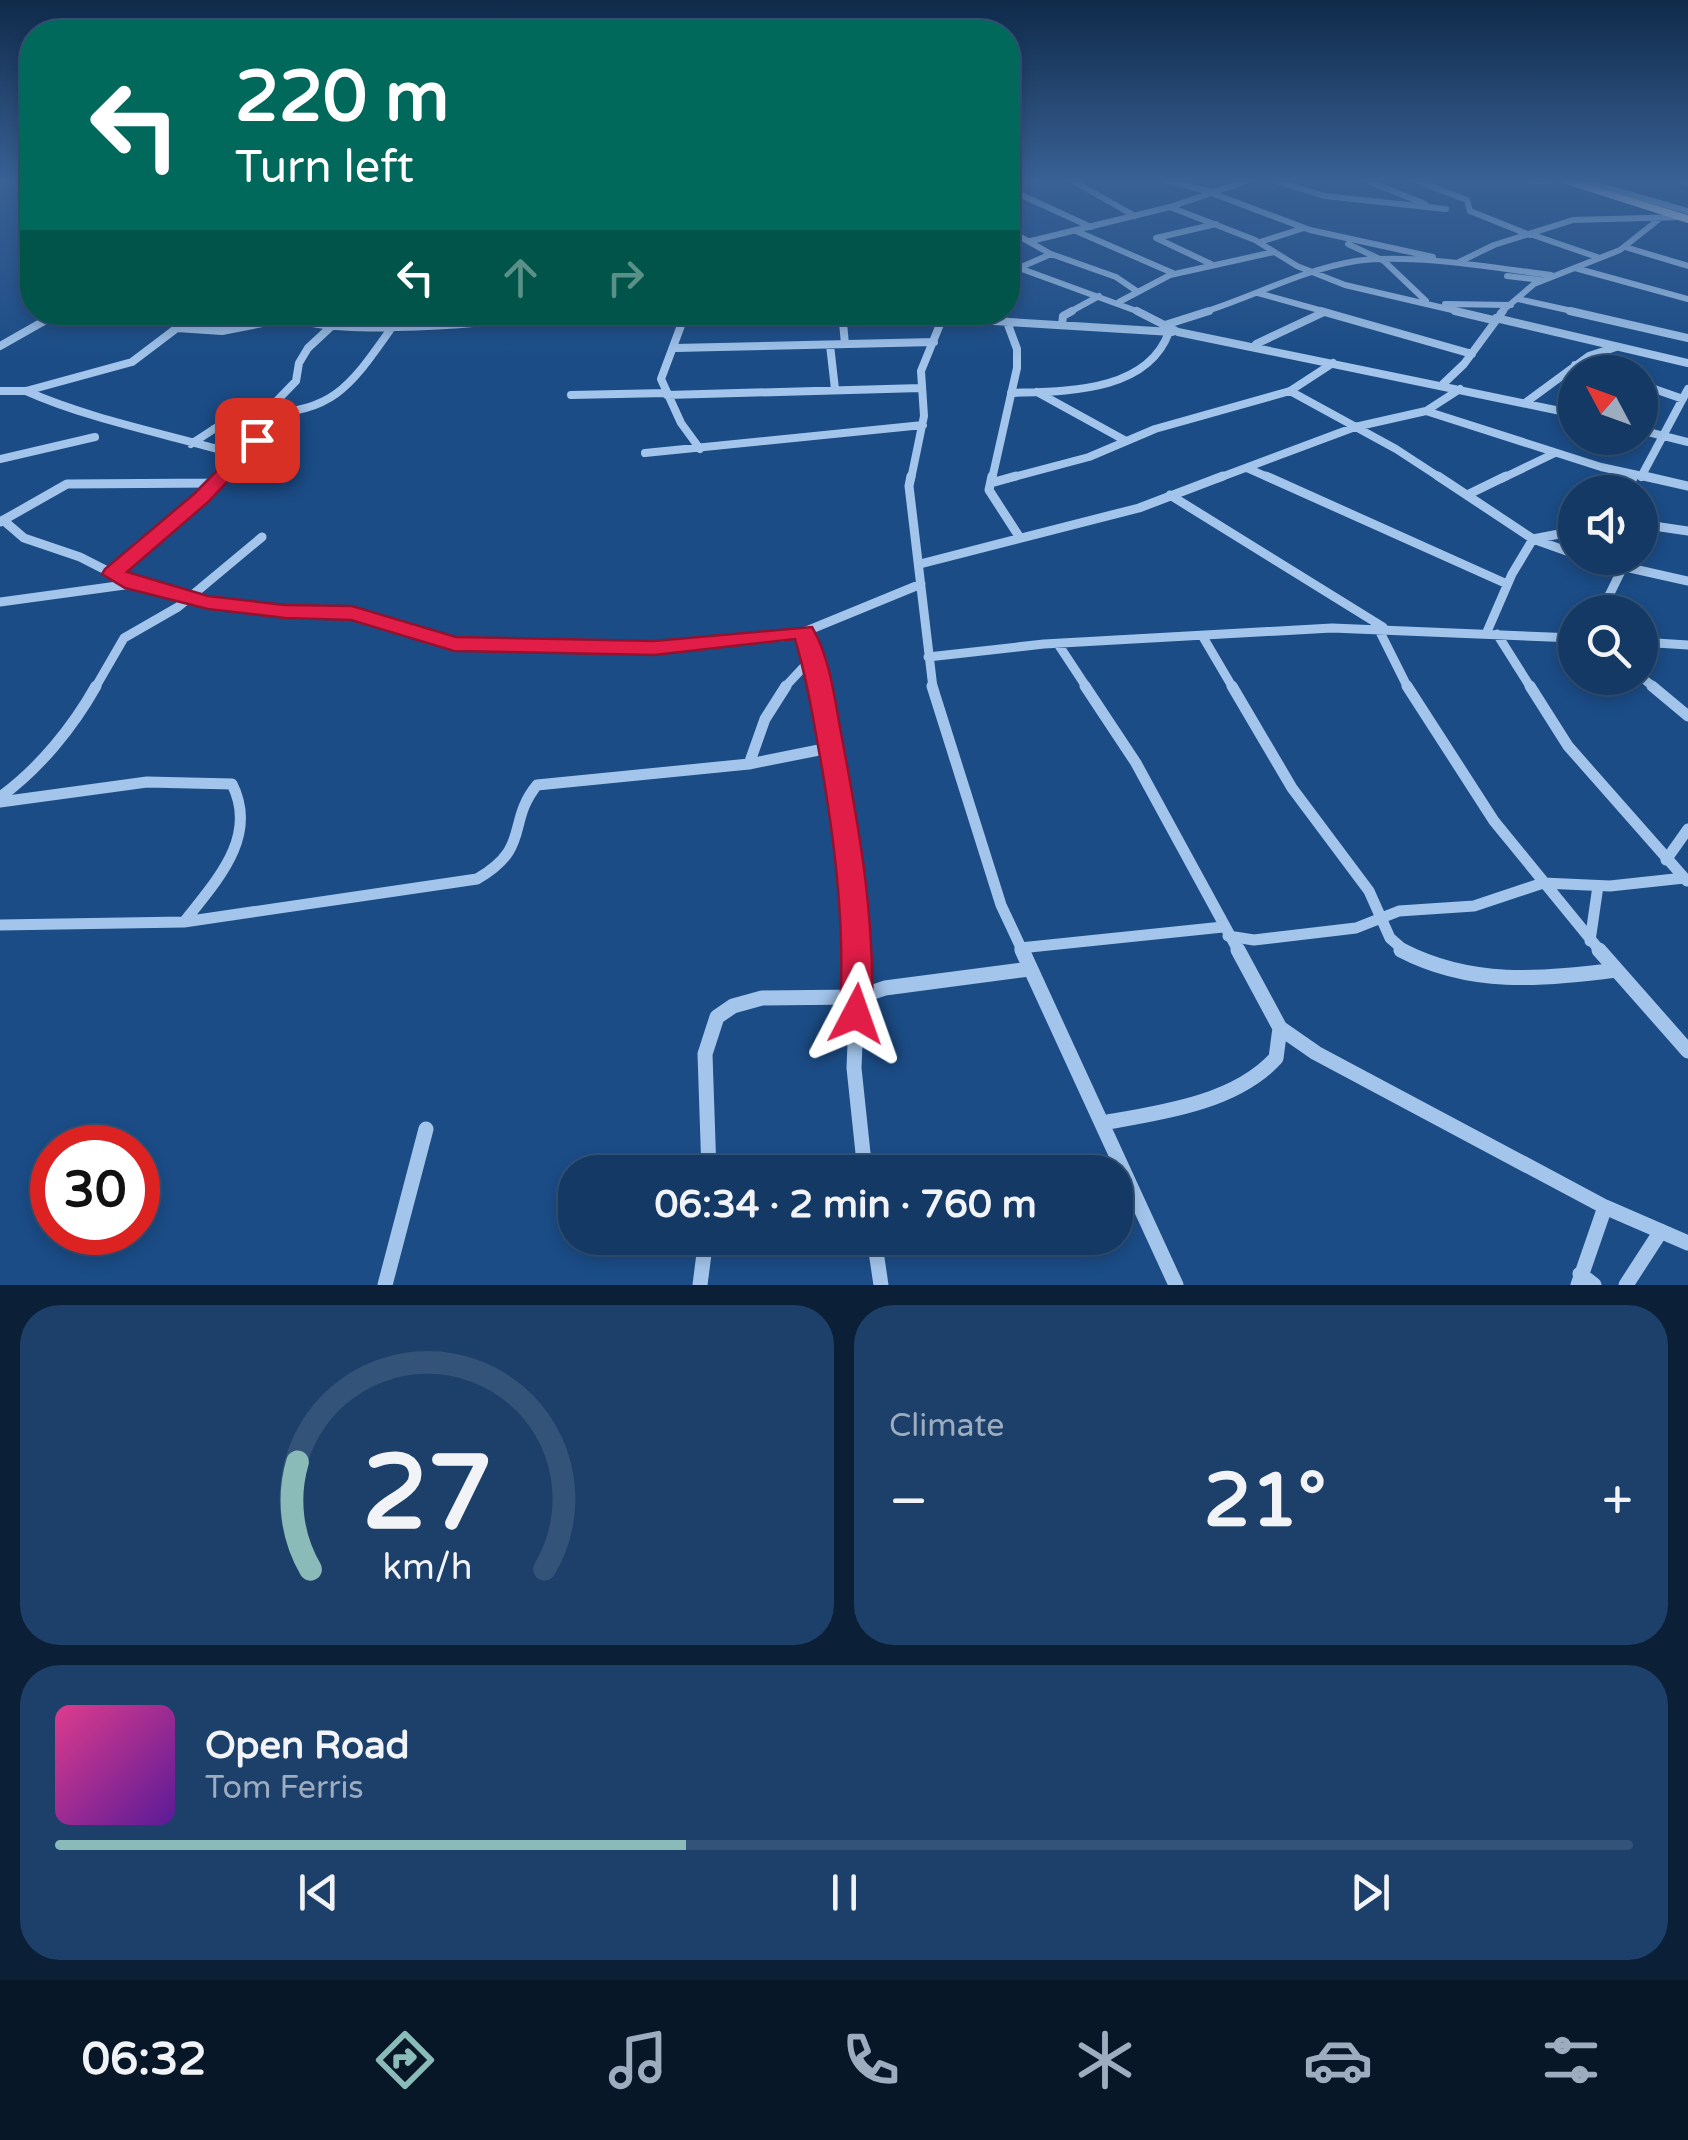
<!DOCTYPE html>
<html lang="en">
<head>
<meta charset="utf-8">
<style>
	body { margin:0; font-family:"Varela Round",sans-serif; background:#1d406a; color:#f1f3f6; height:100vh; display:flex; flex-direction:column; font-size:38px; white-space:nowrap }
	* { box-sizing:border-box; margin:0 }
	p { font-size:32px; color:#9dacbf }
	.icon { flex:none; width:55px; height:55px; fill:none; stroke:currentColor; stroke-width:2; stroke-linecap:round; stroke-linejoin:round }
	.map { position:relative; height:1285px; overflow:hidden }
	.drawer { display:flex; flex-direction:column; gap:20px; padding:20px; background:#0b1f37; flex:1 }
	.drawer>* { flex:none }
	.guide { position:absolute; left:20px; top:20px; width:1000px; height:305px; border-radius:40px; box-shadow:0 5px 15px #0003,0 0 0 2px #335378; background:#00695c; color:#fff; overflow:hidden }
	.needle { width:65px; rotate:311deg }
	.controls { position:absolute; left:1558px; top:355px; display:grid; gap:20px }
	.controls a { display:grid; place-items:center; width:100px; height:100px; border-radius:50%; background:#143964; box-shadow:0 5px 15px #0003,0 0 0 2px #335378; font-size:50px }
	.speed { position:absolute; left:30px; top:1125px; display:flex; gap:20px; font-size:50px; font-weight:700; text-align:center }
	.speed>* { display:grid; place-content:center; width:130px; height:130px; border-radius:50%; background:#143964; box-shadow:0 5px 15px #0003,0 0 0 2px #335378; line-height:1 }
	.speed .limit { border:15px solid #d22; background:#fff; color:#111 }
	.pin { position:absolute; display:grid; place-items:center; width:85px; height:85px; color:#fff; margin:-42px; border-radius:20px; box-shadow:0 5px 15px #0006 }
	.me { position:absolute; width:110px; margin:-55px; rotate:4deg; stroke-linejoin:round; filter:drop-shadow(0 0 8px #0008) }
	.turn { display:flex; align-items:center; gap:35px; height:210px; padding:0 50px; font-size:45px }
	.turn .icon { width:130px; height:130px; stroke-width:2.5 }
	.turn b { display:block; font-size:70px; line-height:85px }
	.lanes { display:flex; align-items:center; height:95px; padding:0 50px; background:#0003; justify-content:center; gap:50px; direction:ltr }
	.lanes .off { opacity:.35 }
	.big { font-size:75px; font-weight:800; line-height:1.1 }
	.drawer .tile { flex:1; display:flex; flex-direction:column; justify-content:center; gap:15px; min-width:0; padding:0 35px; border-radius:40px; background:#1d406a }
	.drawer .dial { align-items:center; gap:0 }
	.dial svg { height:260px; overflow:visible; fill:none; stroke:#335378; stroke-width:7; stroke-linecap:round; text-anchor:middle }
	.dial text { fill:#f1f3f6; stroke:none }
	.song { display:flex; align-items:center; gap:30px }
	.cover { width:120px; height:120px; border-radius:15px; background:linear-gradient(135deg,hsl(330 70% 55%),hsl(270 70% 35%)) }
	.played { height:10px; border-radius:5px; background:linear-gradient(90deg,#8bbbb9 40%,#335378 40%) }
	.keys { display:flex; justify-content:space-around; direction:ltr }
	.heat { display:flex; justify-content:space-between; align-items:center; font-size:55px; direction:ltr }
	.drawer .tiles { flex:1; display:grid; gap:20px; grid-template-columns:1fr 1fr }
	.tile:last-child { grid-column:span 2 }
	.trip { position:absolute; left:558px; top:1155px; width:575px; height:100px; border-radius:40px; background:#143964; box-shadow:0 5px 15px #0003,0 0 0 2px #335378; font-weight:800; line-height:100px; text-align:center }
	.dock { display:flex; height:160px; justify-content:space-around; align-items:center; background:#081728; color:#9dacbf }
	.dock .icon { width:70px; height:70px }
	.dock .on { color:#8bbbb9 }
	.dock b { font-size:45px; color:#f1f3f6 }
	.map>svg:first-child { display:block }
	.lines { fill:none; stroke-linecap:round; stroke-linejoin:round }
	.street-far4 { stroke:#a3c5eb; stroke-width:6 }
	.street-far3 { stroke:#a3c5eb; stroke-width:8 }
	.street-far2 { stroke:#a3c5eb; stroke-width:9 }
	.street-far1 { stroke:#a3c5eb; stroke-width:11 }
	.street { stroke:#a3c5eb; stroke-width:15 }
	.highway { fill:#fff; fill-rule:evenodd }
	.route { fill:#e11d48; stroke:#92132f; stroke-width:2.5 }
</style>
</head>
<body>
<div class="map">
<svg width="1688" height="1285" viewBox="0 0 1688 1285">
	<rect width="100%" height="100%" fill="#1b4c86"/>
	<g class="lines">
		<path class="street-far4" d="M1073,181L1135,216
			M1167,181L1216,193
			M1275,181L1325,196L1446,209
			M1368,181L1425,204
			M1417,181L1467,200L1470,211L1530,235
			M1531,181H1550
			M1683,181L1688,183
			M1586,182L1688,211
			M1008,189L1091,227
			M1214,194L1310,230L1433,257
			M1170,207L1255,240L1297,266L1345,285L1465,313
			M1008,230L1051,254L1116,277L1138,292
			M1076,231L1175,274
			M1533,235L1600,258
			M1031,241L1170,207L1247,181
			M1260,242L1304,228
			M1348,244L1384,261L1426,301
			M1625,247L1688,266
			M1459,262L1494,245L1573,220L1683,217
			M1008,264L1142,313
			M1211,264L1156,238L1216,224
			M1019,268L1051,254
			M1575,268L1688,299
			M1507,276L1541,280
			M1258,293L1330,313
			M1518,299L1581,313
			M1119,302L1170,275L1274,252
			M1445,304L1511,305
			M211,313L216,312
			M554,313L562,312
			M1068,313L1099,296
			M1201,313C1253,297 1301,270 1356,261C1411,253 1495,268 1551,275
			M1500,313L1534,284L1620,250L1658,220"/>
		<path class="street-far3" d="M1137,311L1178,332L1575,414
			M1321,311L1472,354
			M1455,311L1493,320
			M1570,311L1688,338
			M281,312C320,341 511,322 562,312
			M686,312L661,379L681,423L700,449
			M842,312L845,344
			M944,318L1172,332
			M1496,318L1688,363
			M191,320L216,312
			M1062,325L1063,316L1072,311
			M1165,325L1209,311
			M177,328L222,331L288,318
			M1256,344L1322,313
			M830,345L835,389
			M0,346L60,312
			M675,348L934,342
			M1575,365L1600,372
			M1443,384L1464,364L1503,311
			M1640,384L1683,399
			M0,391H26L132,362L198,312
			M26,391C91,420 172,435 242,456
			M1290,391L1396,449L1442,479
			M1037,392L1126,441
			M1011,393C1065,391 1147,393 1169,332
			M571,395L666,393
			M667,395L921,388
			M1525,403L1589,356L1616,347
			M1426,411L1601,467L1656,479
			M263,413C336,414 354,380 393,326
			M214,429L242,425L264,431L221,479
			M1640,430L1688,442
			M191,444L231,418L267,411L296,381L299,363L308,348L336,322
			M645,453L923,425
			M0,459L95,437
			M1247,468L1272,479
			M1641,477L1688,389
			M911,479L924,416L921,371L945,312
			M992,479L1017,368V349L1007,322
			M1006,479L1089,457L1155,429L1290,391L1333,363
			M1216,479L1355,427L1426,411L1460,389
			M1501,479L1555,453
			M1633,479L1634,475"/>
		<path class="street-far2" d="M911,476L909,486L933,688
			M992,476L989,490L1020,538
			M1266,476L1507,584
			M1438,476L1533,539L1575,554
			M1644,476L1688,486
			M991,483L1016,476
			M1628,492L1633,476
			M1170,495L1383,627
			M1467,495L1506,476
			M3,520L24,538L80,557L133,584L247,608L352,613L454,644L609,650L781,637L804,632L921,584
			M0,522L67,484L217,483
			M1640,524L1688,531
			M1585,558L1688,581
			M920,564L1139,508L1223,476
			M113,573L223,476
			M0,602L132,584
			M1601,612L1622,569
			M1378,628L1408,688
			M804,632L821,688
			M1486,634L1512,574L1533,539L1575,531
			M1497,634L1531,688
			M1203,637L1233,688
			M1640,642L1688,645
			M1058,644L1087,688
			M928,657L1044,644L1332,628L1575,638
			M1640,676L1655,688
			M95,688L124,638L178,607L262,537
			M784,688L813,657"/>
		<path class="street-far1" d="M820,686L852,862L859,952
			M932,686L1001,905L1023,952
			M1085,686L1136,763L1239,952
			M1232,686L1292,788L1369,891L1390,938L1406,952
			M1407,686L1494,821L1601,952
			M1530,686L1568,746L1687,881
			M1652,686L1688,716
			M749,764L765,719L786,686
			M0,797C39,769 73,727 96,686
			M0,802L147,782L232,784C259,837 216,881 184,922
			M1666,860L1688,829
			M0,925L184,922L477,879C532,847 506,823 537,785L749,764L829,748
			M1228,936L1254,940L1356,928L1399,911L1474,906L1543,883L1610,886L1684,878
			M1590,941L1598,886
			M1020,948L1223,927"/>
		<path class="street" d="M859,950L854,1068L865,1172
			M1022,950L1176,1285
			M1238,950L1280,1028L1316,1053L1605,1207L1688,1243
			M1401,950C1470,986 1541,980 1616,970
			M1599,950L1688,1051
			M1102,1123C1160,1113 1235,1103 1276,1058L1280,1028
			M709,1172L705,1054L717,1017L733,1006L762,998L859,997L885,988L1029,969
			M874,1238L881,1285
			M1580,1274L1594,1285
			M385,1285L426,1129
			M700,1285L706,1238
			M1578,1285L1605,1207
			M1626,1285L1661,1231"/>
		<path class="highway" d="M1556,181H1576L1688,215V223Z"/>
	</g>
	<linearGradient id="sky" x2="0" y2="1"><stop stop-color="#0f2a4a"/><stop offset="0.5" stop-color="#396195"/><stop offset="1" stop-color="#396195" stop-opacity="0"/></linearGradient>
	<rect width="1688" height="361" fill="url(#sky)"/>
	<path class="route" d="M257,435L266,440L263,444L208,502L127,572L208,596L285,605L352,606L456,637L654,641L812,627C831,659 835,702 842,738C860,833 875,917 872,1014L867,1023L856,1028L845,1023L840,1014C845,929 836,851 822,768C814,725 808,682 795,639L654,655L454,651L351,620L285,618L208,609L125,588L102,574L105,569L194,494L251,436Z"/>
</svg>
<div class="controls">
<a><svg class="needle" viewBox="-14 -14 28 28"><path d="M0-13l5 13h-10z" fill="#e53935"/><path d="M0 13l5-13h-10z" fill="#9dacbf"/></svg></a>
<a><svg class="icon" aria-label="sound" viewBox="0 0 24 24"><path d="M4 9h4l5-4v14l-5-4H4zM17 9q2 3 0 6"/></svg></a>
<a><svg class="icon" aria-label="search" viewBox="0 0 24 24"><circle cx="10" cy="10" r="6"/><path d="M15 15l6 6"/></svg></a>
</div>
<div class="speed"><div class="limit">30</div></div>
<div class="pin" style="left:257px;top:440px;background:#d93025"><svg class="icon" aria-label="arrive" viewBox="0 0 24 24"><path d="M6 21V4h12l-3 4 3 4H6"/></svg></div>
<svg class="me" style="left:856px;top:1014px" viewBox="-20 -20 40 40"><path d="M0-17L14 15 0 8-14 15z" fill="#e11d48" stroke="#fff" stroke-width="4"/></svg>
<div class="trip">06:34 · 2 min · 760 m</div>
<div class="guide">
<div class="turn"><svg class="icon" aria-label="left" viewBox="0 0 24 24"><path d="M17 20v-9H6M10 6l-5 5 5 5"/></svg><div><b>220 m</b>Turn left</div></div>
<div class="lanes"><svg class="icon" aria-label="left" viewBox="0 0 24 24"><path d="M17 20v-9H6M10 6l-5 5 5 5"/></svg><svg class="icon off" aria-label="ahead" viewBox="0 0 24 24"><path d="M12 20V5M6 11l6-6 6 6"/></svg><svg class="icon off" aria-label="right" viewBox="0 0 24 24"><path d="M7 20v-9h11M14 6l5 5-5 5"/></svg></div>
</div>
</div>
<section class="drawer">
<div class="tiles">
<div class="tile dial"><svg viewBox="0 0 100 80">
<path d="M14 69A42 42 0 1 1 86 69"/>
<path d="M14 69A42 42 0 0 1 10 36" stroke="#8bbbb9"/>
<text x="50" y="56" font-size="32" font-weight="700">27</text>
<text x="50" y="72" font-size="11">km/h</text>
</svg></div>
<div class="tile"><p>Climate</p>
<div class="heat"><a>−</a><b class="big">21°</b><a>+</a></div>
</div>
<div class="tile">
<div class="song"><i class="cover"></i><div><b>Open Road</b><p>Tom Ferris</p></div></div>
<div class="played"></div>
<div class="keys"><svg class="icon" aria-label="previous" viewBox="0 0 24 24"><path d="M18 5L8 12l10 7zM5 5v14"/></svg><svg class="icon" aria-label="pause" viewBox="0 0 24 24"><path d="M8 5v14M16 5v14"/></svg><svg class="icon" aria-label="next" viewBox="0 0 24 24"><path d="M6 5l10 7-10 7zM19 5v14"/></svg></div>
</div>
</div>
</section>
<nav class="dock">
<b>06:32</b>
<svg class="icon on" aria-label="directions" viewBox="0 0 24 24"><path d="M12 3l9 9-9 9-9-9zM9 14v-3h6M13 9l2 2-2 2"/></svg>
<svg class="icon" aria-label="music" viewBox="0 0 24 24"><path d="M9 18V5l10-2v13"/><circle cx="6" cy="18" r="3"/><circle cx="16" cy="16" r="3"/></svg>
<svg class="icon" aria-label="phone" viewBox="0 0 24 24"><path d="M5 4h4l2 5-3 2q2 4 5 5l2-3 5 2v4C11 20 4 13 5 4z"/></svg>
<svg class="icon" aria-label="climate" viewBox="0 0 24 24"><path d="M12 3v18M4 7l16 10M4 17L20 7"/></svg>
<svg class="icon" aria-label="car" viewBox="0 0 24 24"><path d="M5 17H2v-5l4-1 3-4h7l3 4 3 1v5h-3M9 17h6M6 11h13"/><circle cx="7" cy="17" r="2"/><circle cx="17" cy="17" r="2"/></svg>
<svg class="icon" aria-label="filters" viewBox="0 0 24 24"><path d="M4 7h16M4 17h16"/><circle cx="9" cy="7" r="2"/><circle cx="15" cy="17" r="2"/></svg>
</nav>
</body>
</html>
